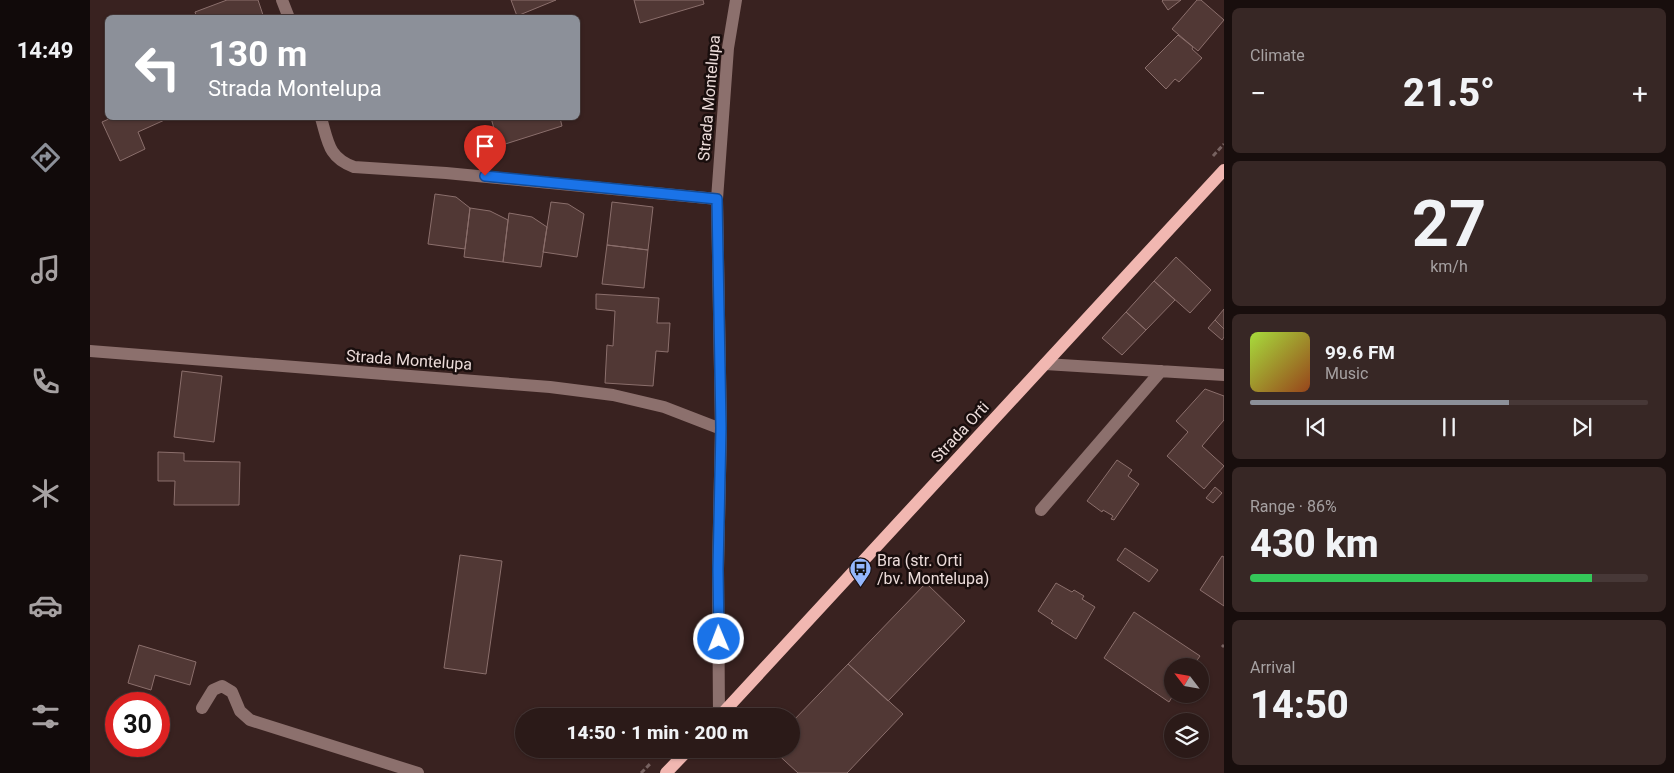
<!DOCTYPE html>
<html lang="en">
<head>
<meta charset="utf-8">
<style>
	body { margin:0; font-family:Roboto,sans-serif; background:#372725; color:#f1f3f6; height:100vh; display:flex; flex-direction:column; font-size:19px; white-space:nowrap }
	* { box-sizing:border-box; margin:0 }
	p { font-size:16px; color:#a6a1a2 }
	.icon { flex:none; width:28px; height:28px; fill:none; stroke:currentColor; stroke-width:2; stroke-linecap:round; stroke-linejoin:round }
	.map { position:relative; flex:1; overflow:hidden }
	.drawer { display:flex; flex-direction:column; gap:8px; padding:8px; background:#180e0d; width:450px }
	.drawer>* { flex:none }
	.banner { position:absolute; left:15px; top:15px; width:475px; height:105px; border-radius:8px; box-shadow:0 1px 4px #0004,0 0 0 1px #473837; background:#8c9099; color:#fff; overflow:hidden }
	.needle { width:32px; rotate:301deg }
	.buttons { position:absolute; left:1074px; top:658px; display:grid; gap:10px }
	.buttons a { display:grid; place-items:center; width:45px; height:45px; border-radius:50%; background:#2b1a18; box-shadow:0 1px 4px #0004,0 0 0 1px #473837; font-size:25px }
	.speed { position:absolute; left:15px; top:692px; display:flex; gap:10px; font-size:25px; font-weight:700; text-align:center }
	.speed>* { display:grid; place-content:center; width:65px; height:65px; border-radius:50%; background:#2b1a18; box-shadow:0 1px 4px #0004,0 0 0 1px #473837; line-height:1 }
	.speed .limit { border:8px solid #d22; background:#fff; color:#111 }
	.pin { position:absolute; display:grid; place-items:center; width:42px; height:42px; color:#fff; margin:-51px -21px; border-radius:50% 50% 50% 0; rotate:-45deg; box-shadow:0 0 5px #0007 }
	.pin .icon { rotate:45deg }
	.me { position:absolute; width:55px; margin:-28px; rotate:359deg; stroke-linejoin:round; filter:drop-shadow(0 0 4px #0008) }
	.turn { display:flex; align-items:center; gap:18px; height:105px; padding:0 20px; font-size:22px }
	.turn .icon { width:65px; height:65px; stroke-width:2.5 }
	.turn b { display:block; font-size:35px; line-height:42px }
	.big { font-size:38px; font-weight:800; line-height:1.1 }
	.drawer .widget { flex:1; display:flex; flex-direction:column; justify-content:center; gap:8px; min-width:0; padding:0 18px; border-radius:8px; background:#372725 }
	.drawer .dial { align-items:center; gap:0 }
	.dial b { font-size:65px; line-height:1 }
	.song { display:flex; align-items:center; gap:15px }
	.cover { width:60px; height:60px; border-radius:8px; background:linear-gradient(135deg,hsl(80 70% 55%),hsl(20 70% 35%)) }
	.played { height:5px; border-radius:2px; background:linear-gradient(90deg,#8c9099 65%,#473837 65%) }
	.keys { display:flex; justify-content:space-around; direction:ltr }
	.heat { display:flex; justify-content:space-between; align-items:center; font-size:28px; direction:ltr }
	.charge { height:8px; border-radius:4px; background:linear-gradient(90deg,#34c759 86%,#473837 0) }
	.trip { position:absolute; left:425px; top:708px; width:285px; height:50px; border-radius:25px; background:#2b1a18; box-shadow:0 1px 4px #0004,0 0 0 1px #473837; font-weight:800; line-height:50px; text-align:center }
	main { display:flex; flex:1; min-height:0 }
	.tab-bar { display:flex; flex-direction:column; width:90px; justify-content:space-around; align-items:center; background:#110a0a; color:#a6a1a2 }
	.tab-bar .icon { width:35px; height:35px }
	.tab-bar .current { color:#8c9099 }
	.tab-bar b { font-size:22px; color:#f1f3f6 }
	.map>svg:first-child { display:block }
	.building { fill:#513835; stroke:#8b6f6c }
	.lines { fill:none; stroke-linecap:round; stroke-linejoin:round }
	.path { stroke:#776260; stroke-width:3; stroke-dasharray:5 2.5; stroke-linecap:butt }
	.minor { stroke:#8c706d; stroke-width:12 }
	.major { stroke:#f1b7b1; stroke-width:12 }
	.route-casing { stroke:#114b97; stroke-width:12 }
	.route { stroke:#1a73e8; stroke-width:9 }
	.labels { text-anchor:middle; dominant-baseline:central; stroke-width:5; stroke-linejoin:round; paint-order:stroke }
	.street-label { font-size:16px; fill:#ebdbd9; stroke:#190e0d }
	.poi-label { font-size:16px; fill:#ebdbd9; stroke:#190e0d; text-anchor:start }
</style>
</head>
<body>
<main>
<nav class="tab-bar">
<b>14:49</b>
<svg class="icon current" aria-label="directions" viewBox="0 0 24 24"><path d="M12 3l9 9-9 9-9-9zM9 14v-3h6M13 9l2 2-2 2"/></svg>
<svg class="icon" aria-label="music" viewBox="0 0 24 24"><path d="M9 18V5l10-2v13"/><circle cx="6" cy="18" r="3"/><circle cx="16" cy="16" r="3"/></svg>
<svg class="icon" aria-label="phone" viewBox="0 0 24 24"><path d="M5 4h4l2 5-3 2q2 4 5 5l2-3 5 2v4C11 20 4 13 5 4z"/></svg>
<svg class="icon" aria-label="climate" viewBox="0 0 24 24"><path d="M12 3v18M4 7l16 10M4 17L20 7"/></svg>
<svg class="icon" aria-label="car" viewBox="0 0 24 24"><path d="M5 17H2v-5l4-1 3-4h7l3 4 3 1v5h-3M9 17h6M6 11h13"/><circle cx="7" cy="17" r="2"/><circle cx="17" cy="17" r="2"/></svg>
<svg class="icon" aria-label="filters" viewBox="0 0 24 24"><path d="M4 7h16M4 17h16"/><circle cx="9" cy="7" r="2"/><circle cx="15" cy="17" r="2"/></svg>
</nav>
<div class="map">
<svg width="1134" height="773" viewBox="0 0 1134 773">
	<rect width="100%" height="100%" fill="#392220"/>
	<path class="building" d="M137,0H168L174,18H107L105,12Z
		M421,0H466L427,16Z
		M544,0H613L614,4L550,23Z
		M1073,0H1091L1078,10L1072,1Z
		M1107,0H1111L1134,20L1108,51L1082,29Z
		M1088,35L1103,47L1102,49L1112,58L1089,82L1085,79L1076,89L1055,68Z
		M21,118H79L48,132L55,149L30,161L12,122Z
		M401,118H470L472,126L409,146Z
		M345,194L366,197L380,208L375,249L338,244Z
		M461,202L478,204L494,214L487,257L453,252Z
		M522,202L563,207L558,250L517,245Z
		M380,208L400,211L418,220L413,262L374,257Z
		M419,213L442,217L457,227L451,267L413,262Z
		M517,245L558,250L554,288L512,284Z
		M1086,257L1121,290L1100,313L1064,281Z
		M1064,281L1085,300L1056,330L1036,312Z
		M506,294L569,298L567,323H580L578,352L566,351L563,386L515,383L517,345L523,346L525,311L506,309Z
		M1134,309V329L1125,320Z
		M1036,312L1056,330L1032,355L1012,338Z
		M1125,320L1134,329V337L1132,340L1118,328Z
		M92,371L132,376L124,442L84,437Z
		M1115,389L1134,396V420L1112,446L1134,466L1114,489L1077,456L1098,432L1086,421Z
		M68,452L94,453V461L150,462L149,505H84L85,481H68Z
		M1027,460L1042,470L1038,476L1049,484L1024,520L1021,519L1023,516L1013,510L1012,512L997,501Z
		M1125,487L1132,493L1123,503L1116,498Z
		M1035,548L1068,570L1059,582L1027,560Z
		M370,555L412,561L396,674L354,668Z
		M1132,556L1134,557V606L1110,590Z
		M836,583L875,621L798,701L758,664Z
		M966,583L982,592L984,590L994,596L992,599L1005,607L986,639L961,623L963,621L948,611Z
		M1044,612L1110,656L1103,666H1082V694H1084L1079,702L1014,658Z
		M49,645L106,662L100,685L65,675L61,690L38,683Z
		M758,664L813,714L757,773H708L682,749H701V723Z"/>
	<g class="lines">
		<path class="path" d="M1123,156L1134,144
			M1132,647L1134,645
			M606,716L612,709
			M551,773L561,763"/>
		<path class="minor" d="M192,0L199,18
			M231,118C238,141 238,158 264,167L356,173L627,199
			M0,351L460,387L523,395L574,407L631,429
			M955,364L1134,375
			M951,510L1071,371
			M112,708L123,690L132,686L142,692L150,711L160,720L328,773
			M629,716L628,569L631,429L627,199L638,48L646,0"/>
		<path class="major" d="M630,716L1134,170
			M576,773L599,749"/>
	</g>
	<g class="lines">
		<defs>
			<path id="route" d="M395,176L627,199L631,428L628,569L629,639"/>
		</defs>
		<use href="#route" class="route-casing"/>
		<use href="#route" class="route"/>
	</g>
	<defs>
		<symbol id="bus-pin" viewBox="-11 -11 22 30"><path d="M0 17L-7.5 6A9.5 9.5 0 1 1 7.5 6Z" fill="#94b7fd" stroke="#190e0d"/><path d="M-5-6H5V4H4V6H2V4H-2V6H-4V4H-5ZM-3.5-4V0h7V-4ZM-3.5 1.2v1.5H-2V1.2ZM2 1.2v1.5H3.5V1.2Z" fill="#111"/></symbol>
	</defs>
	<g fill-rule="evenodd">
		<use href="#bus-pin" x="758" y="556" width="25" height="34"/>
	</g>
	<g class="labels">
		<g class="street-label">
			<text transform="translate(619 98) rotate(-85)">Strada Montelupa</text>
			<text transform="translate(319 360) rotate(4)">Strada Montelupa</text>
			<text transform="translate(870 432) rotate(-47)">Strada Orti</text>
		</g>
		<g class="poi-label">
			<text x="787" y="560">Bra (str. Orti<tspan x="787" dy="18">/bv. Montelupa)</tspan></text>
		</g>
	</g>
</svg>
<div class="buttons">
<a><svg class="needle" viewBox="-14 -14 28 28"><path d="M0-13l5 13h-10z" fill="#e53935"/><path d="M0 13l5-13h-10z" fill="#a6a1a2"/></svg></a>
<a><svg class="icon" aria-label="layers" viewBox="0 0 24 24"><path d="M12 4l9 5-9 5-9-5zM3 14l9 5 9-5"/></svg></a>
</div>
<div class="speed"><div class="limit">30</div></div>
<div class="pin" style="left:395px;top:176px;background:#d93025"><svg class="icon" aria-label="arrive" viewBox="0 0 24 24"><path d="M6 21V4h12l-3 4 3 4H6"/></svg></div>
<svg class="me" style="left:629px;top:639px" viewBox="-20 -20 40 40"><circle r="17" fill="#1a73e8" stroke="#fff" stroke-width="3"/><path d="M0-11L8 9 0 5-8 9z" fill="#fff"/></svg>
<div class="trip">14:50 · 1 min · 200 m</div>
<div class="banner">
<div class="turn"><svg class="icon" aria-label="left" viewBox="0 0 24 24"><path d="M17 20v-9H6M10 6l-5 5 5 5"/></svg><div><b>130 m</b>Strada Montelupa</div></div>
</div>
</div>
<section class="drawer">
<div class="widget"><p>Climate</p>
<div class="heat"><a>−</a><b class="big">21.5°</b><a>+</a></div>
</div>
<div class="widget dial"><b>27</b><p>km/h</p></div>
<div class="widget">
<div class="song"><i class="cover"></i><div><b>99.6 FM</b><p>Music</p></div></div>
<div class="played"></div>
<div class="keys"><svg class="icon" aria-label="previous" viewBox="0 0 24 24"><path d="M18 5L8 12l10 7zM5 5v14"/></svg><svg class="icon" aria-label="pause" viewBox="0 0 24 24"><path d="M8 5v14M16 5v14"/></svg><svg class="icon" aria-label="next" viewBox="0 0 24 24"><path d="M6 5l10 7-10 7zM19 5v14"/></svg></div>
</div>
<div class="widget"><p>Range · 86%</p><b class="big">430 km</b><div class="charge"></div></div>
<div class="widget"><p>Arrival</p><b class="big">14:50</b></div>
</section>
</main>
</body>
</html>
